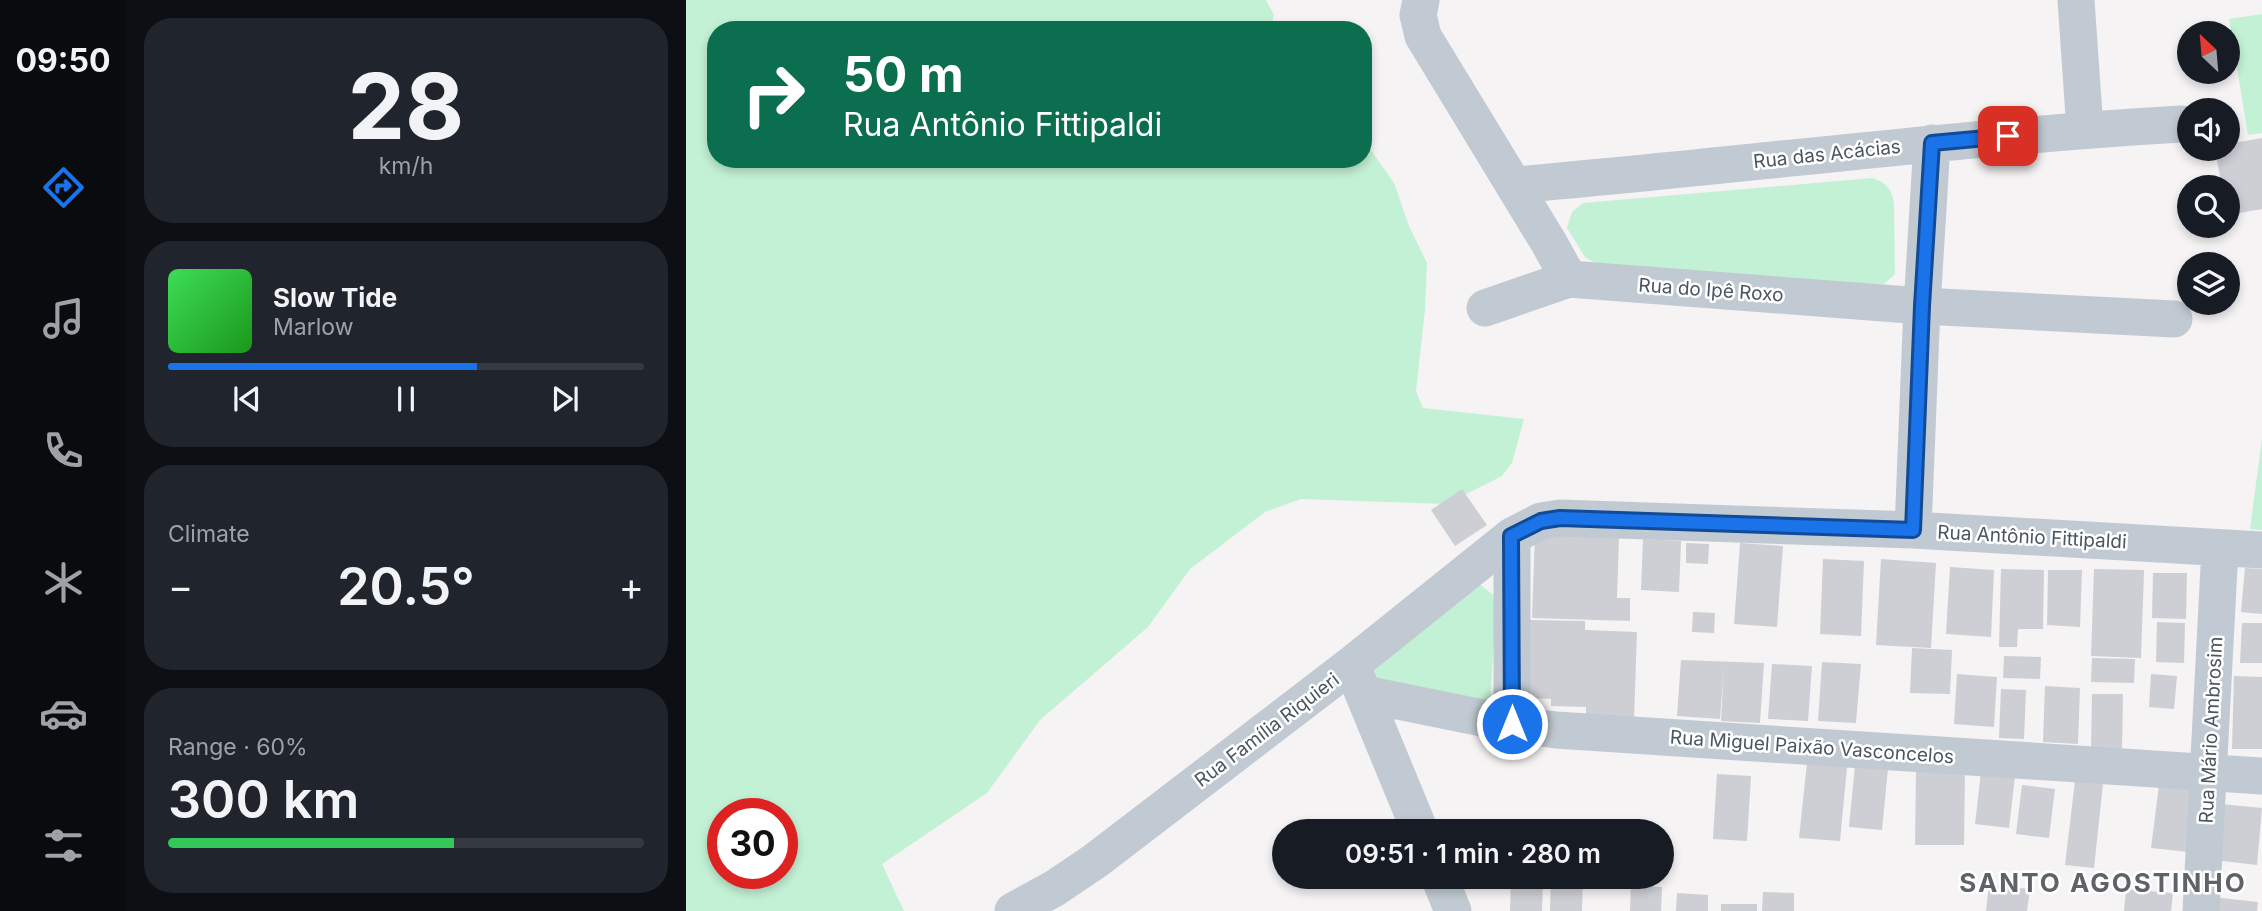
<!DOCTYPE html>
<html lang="en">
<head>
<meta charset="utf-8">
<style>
	body { margin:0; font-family:Inter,sans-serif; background:#20242c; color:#f1f3f6; height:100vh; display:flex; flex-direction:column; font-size:26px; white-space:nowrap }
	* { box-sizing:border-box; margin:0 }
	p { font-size:23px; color:#9ea1a6 }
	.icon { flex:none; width:38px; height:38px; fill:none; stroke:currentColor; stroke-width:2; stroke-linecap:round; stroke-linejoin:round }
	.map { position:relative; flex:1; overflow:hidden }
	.sheet { display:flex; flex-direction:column; gap:18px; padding:18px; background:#0d0f14; width:560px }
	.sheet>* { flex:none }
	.banner { position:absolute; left:21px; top:21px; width:665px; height:147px; border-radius:28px; box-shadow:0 4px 10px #0003; background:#0b6e4f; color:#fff; overflow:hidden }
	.needle { width:46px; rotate:334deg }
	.fabs { position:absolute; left:1491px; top:21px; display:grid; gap:14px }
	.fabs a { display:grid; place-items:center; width:63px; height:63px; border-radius:50%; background:#171b24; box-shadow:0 4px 10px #0003; font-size:35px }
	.speed { position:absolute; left:21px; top:798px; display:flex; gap:14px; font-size:35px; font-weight:700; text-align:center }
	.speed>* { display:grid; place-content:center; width:91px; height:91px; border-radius:50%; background:#171b24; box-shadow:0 4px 10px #0003; line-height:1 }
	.speed .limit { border:10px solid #d22; background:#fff; color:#111 }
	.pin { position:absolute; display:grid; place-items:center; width:60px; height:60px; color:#fff; margin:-30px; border-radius:14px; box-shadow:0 4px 10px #0006 }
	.me { position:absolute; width:77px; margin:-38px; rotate:0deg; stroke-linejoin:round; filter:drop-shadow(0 0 5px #0008) }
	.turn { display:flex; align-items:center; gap:24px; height:147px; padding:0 21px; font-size:32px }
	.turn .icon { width:91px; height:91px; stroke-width:2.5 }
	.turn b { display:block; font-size:49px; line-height:60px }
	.big { font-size:52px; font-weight:600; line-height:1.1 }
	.sheet .card { flex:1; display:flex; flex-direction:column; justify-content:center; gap:10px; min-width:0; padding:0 24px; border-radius:28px; background:#20242c }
	.sheet .dial { align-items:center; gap:0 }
	.dial b { font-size:91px; line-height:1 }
	.song { display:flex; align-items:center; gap:21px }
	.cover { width:84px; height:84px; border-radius:10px; background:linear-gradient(135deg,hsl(130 70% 55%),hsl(120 70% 35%)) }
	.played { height:7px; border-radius:4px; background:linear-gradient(90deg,#1a73e8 65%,#363941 65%) }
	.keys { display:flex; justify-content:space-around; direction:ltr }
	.heat { display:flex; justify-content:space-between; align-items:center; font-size:38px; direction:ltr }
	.charge { height:10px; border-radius:5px; background:linear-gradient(90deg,#34c759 60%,#363941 0) }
	.trip { position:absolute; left:586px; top:819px; width:402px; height:70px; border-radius:35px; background:#171b24; box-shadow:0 4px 10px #0003; font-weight:600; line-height:70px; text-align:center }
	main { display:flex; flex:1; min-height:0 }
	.dock { display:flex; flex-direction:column; width:126px; justify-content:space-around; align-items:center; background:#090b0e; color:#9ea1a6 }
	.dock .icon { width:49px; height:49px }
	.dock .selected { color:#1a73e8 }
	.dock b { font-size:32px; color:#f1f3f6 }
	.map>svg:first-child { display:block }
	.green { fill:#c3f1d5; fill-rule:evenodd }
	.building { fill:#cdcfd5 }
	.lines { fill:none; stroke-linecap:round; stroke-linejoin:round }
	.minor { stroke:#c1cad2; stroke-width:37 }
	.route-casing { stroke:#114b97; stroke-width:18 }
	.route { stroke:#1a73e8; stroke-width:12 }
	.labels { text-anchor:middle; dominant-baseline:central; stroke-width:5; stroke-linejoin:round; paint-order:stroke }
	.street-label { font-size:19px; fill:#4a5661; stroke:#fff }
	.district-label { font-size:26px; font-weight:bold; letter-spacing:2px; fill:#5f6368; stroke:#fff }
</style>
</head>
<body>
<main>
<nav class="dock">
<b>09:50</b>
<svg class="icon selected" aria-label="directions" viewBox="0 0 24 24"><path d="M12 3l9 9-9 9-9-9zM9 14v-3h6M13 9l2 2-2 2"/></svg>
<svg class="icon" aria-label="music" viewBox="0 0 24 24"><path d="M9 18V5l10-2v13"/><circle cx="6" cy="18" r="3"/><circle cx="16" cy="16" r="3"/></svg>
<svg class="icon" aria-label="phone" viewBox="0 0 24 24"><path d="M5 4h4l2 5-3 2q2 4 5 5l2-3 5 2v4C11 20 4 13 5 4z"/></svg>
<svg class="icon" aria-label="climate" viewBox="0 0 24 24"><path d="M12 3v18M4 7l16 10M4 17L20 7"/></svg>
<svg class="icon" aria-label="car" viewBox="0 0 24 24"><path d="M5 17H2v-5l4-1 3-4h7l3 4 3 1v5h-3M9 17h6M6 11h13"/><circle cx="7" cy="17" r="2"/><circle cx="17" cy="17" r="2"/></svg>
<svg class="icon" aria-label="filters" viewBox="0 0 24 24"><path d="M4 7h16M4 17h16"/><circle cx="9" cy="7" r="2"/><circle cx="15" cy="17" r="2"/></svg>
</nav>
<section class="sheet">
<div class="card dial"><b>28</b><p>km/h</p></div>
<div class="card">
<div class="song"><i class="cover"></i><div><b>Slow Tide</b><p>Marlow</p></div></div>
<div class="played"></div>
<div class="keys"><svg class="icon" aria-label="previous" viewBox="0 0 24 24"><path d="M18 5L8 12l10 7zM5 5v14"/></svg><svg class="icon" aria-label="pause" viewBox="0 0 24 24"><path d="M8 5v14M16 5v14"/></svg><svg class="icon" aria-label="next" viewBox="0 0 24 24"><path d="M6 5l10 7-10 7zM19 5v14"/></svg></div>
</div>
<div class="card"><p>Climate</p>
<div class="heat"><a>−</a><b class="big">20.5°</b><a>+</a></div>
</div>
<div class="card"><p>Range · 60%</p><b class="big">300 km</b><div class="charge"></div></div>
</section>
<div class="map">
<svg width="1576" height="911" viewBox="0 0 1576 911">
	<rect width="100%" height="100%" fill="#f5f3f3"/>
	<path class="green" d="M0,0H580L588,15L584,30H30V159H677V144L682,146L708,183L723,226L741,263L739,309L730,391L737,408L838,419L826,463L816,476L760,504L615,499L579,512L504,569L462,627L354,720L301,793L196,864L218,911H0ZM37,814H96V873H37Z
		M1576,14V133L1562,135L1543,19Z
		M1186,178C1200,182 1207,190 1208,205L1209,274L1199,283L1191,286L912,265L899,257L881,228L886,212L897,203Z
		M1576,439V530L1564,529Z
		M791,582L811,598L804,702L688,680L684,671Z"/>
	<path class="building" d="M1576,138V209L1542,215V187H1536L1529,149H1542V144Z
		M776,489L801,525L769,546L745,510Z
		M849,534L933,537L931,598H944V621L846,618Z
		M957,539L995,541L993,592L955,590Z
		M1000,543L1023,544L1022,564L1000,563Z
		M1054,543L1097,546L1091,627L1048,624Z
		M1137,559L1178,561L1175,636L1134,634Z
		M1195,559L1250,563L1245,648L1190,645Z
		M1264,567L1308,570L1305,637L1260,634Z
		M1559,568L1576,569V614L1555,612Z
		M1315,569L1358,570L1357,629H1332L1331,647H1313Z
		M1408,569L1458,570L1455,658L1405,656Z
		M1362,570H1396L1394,627L1361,625Z
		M1467,573H1501L1500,619L1466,618Z
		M1007,612L1029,613L1028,633L1006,632Z
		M844,620L899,621V630L951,632L948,720L900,719V707L865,706V699L842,698Z
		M1471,622L1499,623L1498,663L1470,662Z
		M1556,623H1576V663H1554Z
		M1226,648L1266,650L1264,694L1224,693Z
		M1318,656L1355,657L1354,679L1317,678Z
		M1406,658L1449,659L1448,683L1405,682Z
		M995,660L1078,663L1074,723L1035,721L1038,667L1034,719L991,716Z
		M1136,662L1175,664L1170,723L1132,721Z
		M1086,664L1126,666L1122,721L1082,719Z
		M1271,674L1311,677L1308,727L1268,724Z
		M1465,674L1491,676L1488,709L1463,707Z
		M1548,676L1576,677V749H1546Z
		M1359,686L1394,688L1392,744L1357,742Z
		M1315,689L1340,690L1338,739L1313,738Z
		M1406,694H1437L1436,751H1405Z
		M1121,763L1161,767L1154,841L1113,838Z
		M1169,765L1202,768L1196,830L1163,827Z
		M1230,771H1279L1278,845H1229Z
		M1295,772L1329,776L1323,828L1289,824Z
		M1031,774L1065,776L1061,841L1027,839Z
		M1389,781L1417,784L1408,868L1379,865Z
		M1336,785L1369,789L1363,838L1330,834Z
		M1473,785L1510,789L1503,852L1465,848Z
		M1535,804L1576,808L1571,865L1528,860Z
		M865,877H897L896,911H864Z
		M898,877H943L942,883L898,880Z
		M825,878L857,880L856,911H824Z
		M1303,885L1344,889L1341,911H1300Z
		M945,886L976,887L975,911H944Z
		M1440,889L1487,893L1485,911H1438Z
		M1077,892L1108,893V911H1076Z
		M991,893L1022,895V911H990Z
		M1526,897L1572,902L1571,911H1524Z
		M1035,904H1071V911H1035Z"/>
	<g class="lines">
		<path class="minor" d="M735,0L732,15L737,36L863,243L883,279L1236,306L1488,319
			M1390,0L1399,130
			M829,185C1051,166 1272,137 1495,124
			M799,308L883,279
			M1227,530L1236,306L1246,143
			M826,536V724
			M670,676L734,831
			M678,694L826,724L870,730L1576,776
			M753,877L767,911
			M327,911L369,888L409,861L665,665L826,536L855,521L874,518L1227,530L1576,550
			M1515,911L1534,548"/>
	</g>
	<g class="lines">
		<defs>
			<path id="route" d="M826,724L825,536L855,521L874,518L1227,530L1236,306L1246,143L1322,136"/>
		</defs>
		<use href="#route" class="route-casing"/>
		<use href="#route" class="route"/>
	</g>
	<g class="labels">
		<g class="street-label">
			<text transform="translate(1141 154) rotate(-6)">Rua das Acácias</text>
			<text transform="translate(1025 290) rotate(4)">Rua do Ipê Roxo</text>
			<text transform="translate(1346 537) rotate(3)">Rua Antônio Fittipaldi</text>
			<text transform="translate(581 730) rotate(-37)">Rua Família Riquieri</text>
			<text transform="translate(1525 730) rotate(-87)">Rua Mário Ambrosim</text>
			<text transform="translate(1126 747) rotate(4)">Rua Miguel Paixão Vasconcelos</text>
		</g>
		<g class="district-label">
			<text x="1417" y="882">SANTO AGOSTINHO</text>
		</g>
	</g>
</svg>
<div class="fabs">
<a><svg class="needle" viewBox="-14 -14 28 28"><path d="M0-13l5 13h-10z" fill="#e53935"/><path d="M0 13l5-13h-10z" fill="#9ea1a6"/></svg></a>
<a><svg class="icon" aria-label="sound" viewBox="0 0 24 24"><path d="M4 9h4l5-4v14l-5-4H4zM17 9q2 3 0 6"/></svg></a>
<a><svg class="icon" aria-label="search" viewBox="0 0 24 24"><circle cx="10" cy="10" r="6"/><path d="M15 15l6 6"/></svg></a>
<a><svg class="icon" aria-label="layers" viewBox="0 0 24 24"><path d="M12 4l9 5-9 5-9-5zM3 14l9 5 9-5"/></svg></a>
</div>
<div class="speed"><div class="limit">30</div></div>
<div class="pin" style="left:1322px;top:136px;background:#d93025"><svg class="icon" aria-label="arrive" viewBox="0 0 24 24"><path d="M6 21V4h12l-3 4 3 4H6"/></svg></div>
<svg class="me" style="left:826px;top:724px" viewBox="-20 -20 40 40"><circle r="17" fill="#1a73e8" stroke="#fff" stroke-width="3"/><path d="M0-11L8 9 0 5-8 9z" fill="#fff"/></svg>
<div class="trip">09:51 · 1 min · 280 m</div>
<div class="banner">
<div class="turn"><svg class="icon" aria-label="right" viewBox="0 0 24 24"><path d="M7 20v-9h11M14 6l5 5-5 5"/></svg><div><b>50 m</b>Rua Antônio Fittipaldi</div></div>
</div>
</div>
</main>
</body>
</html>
